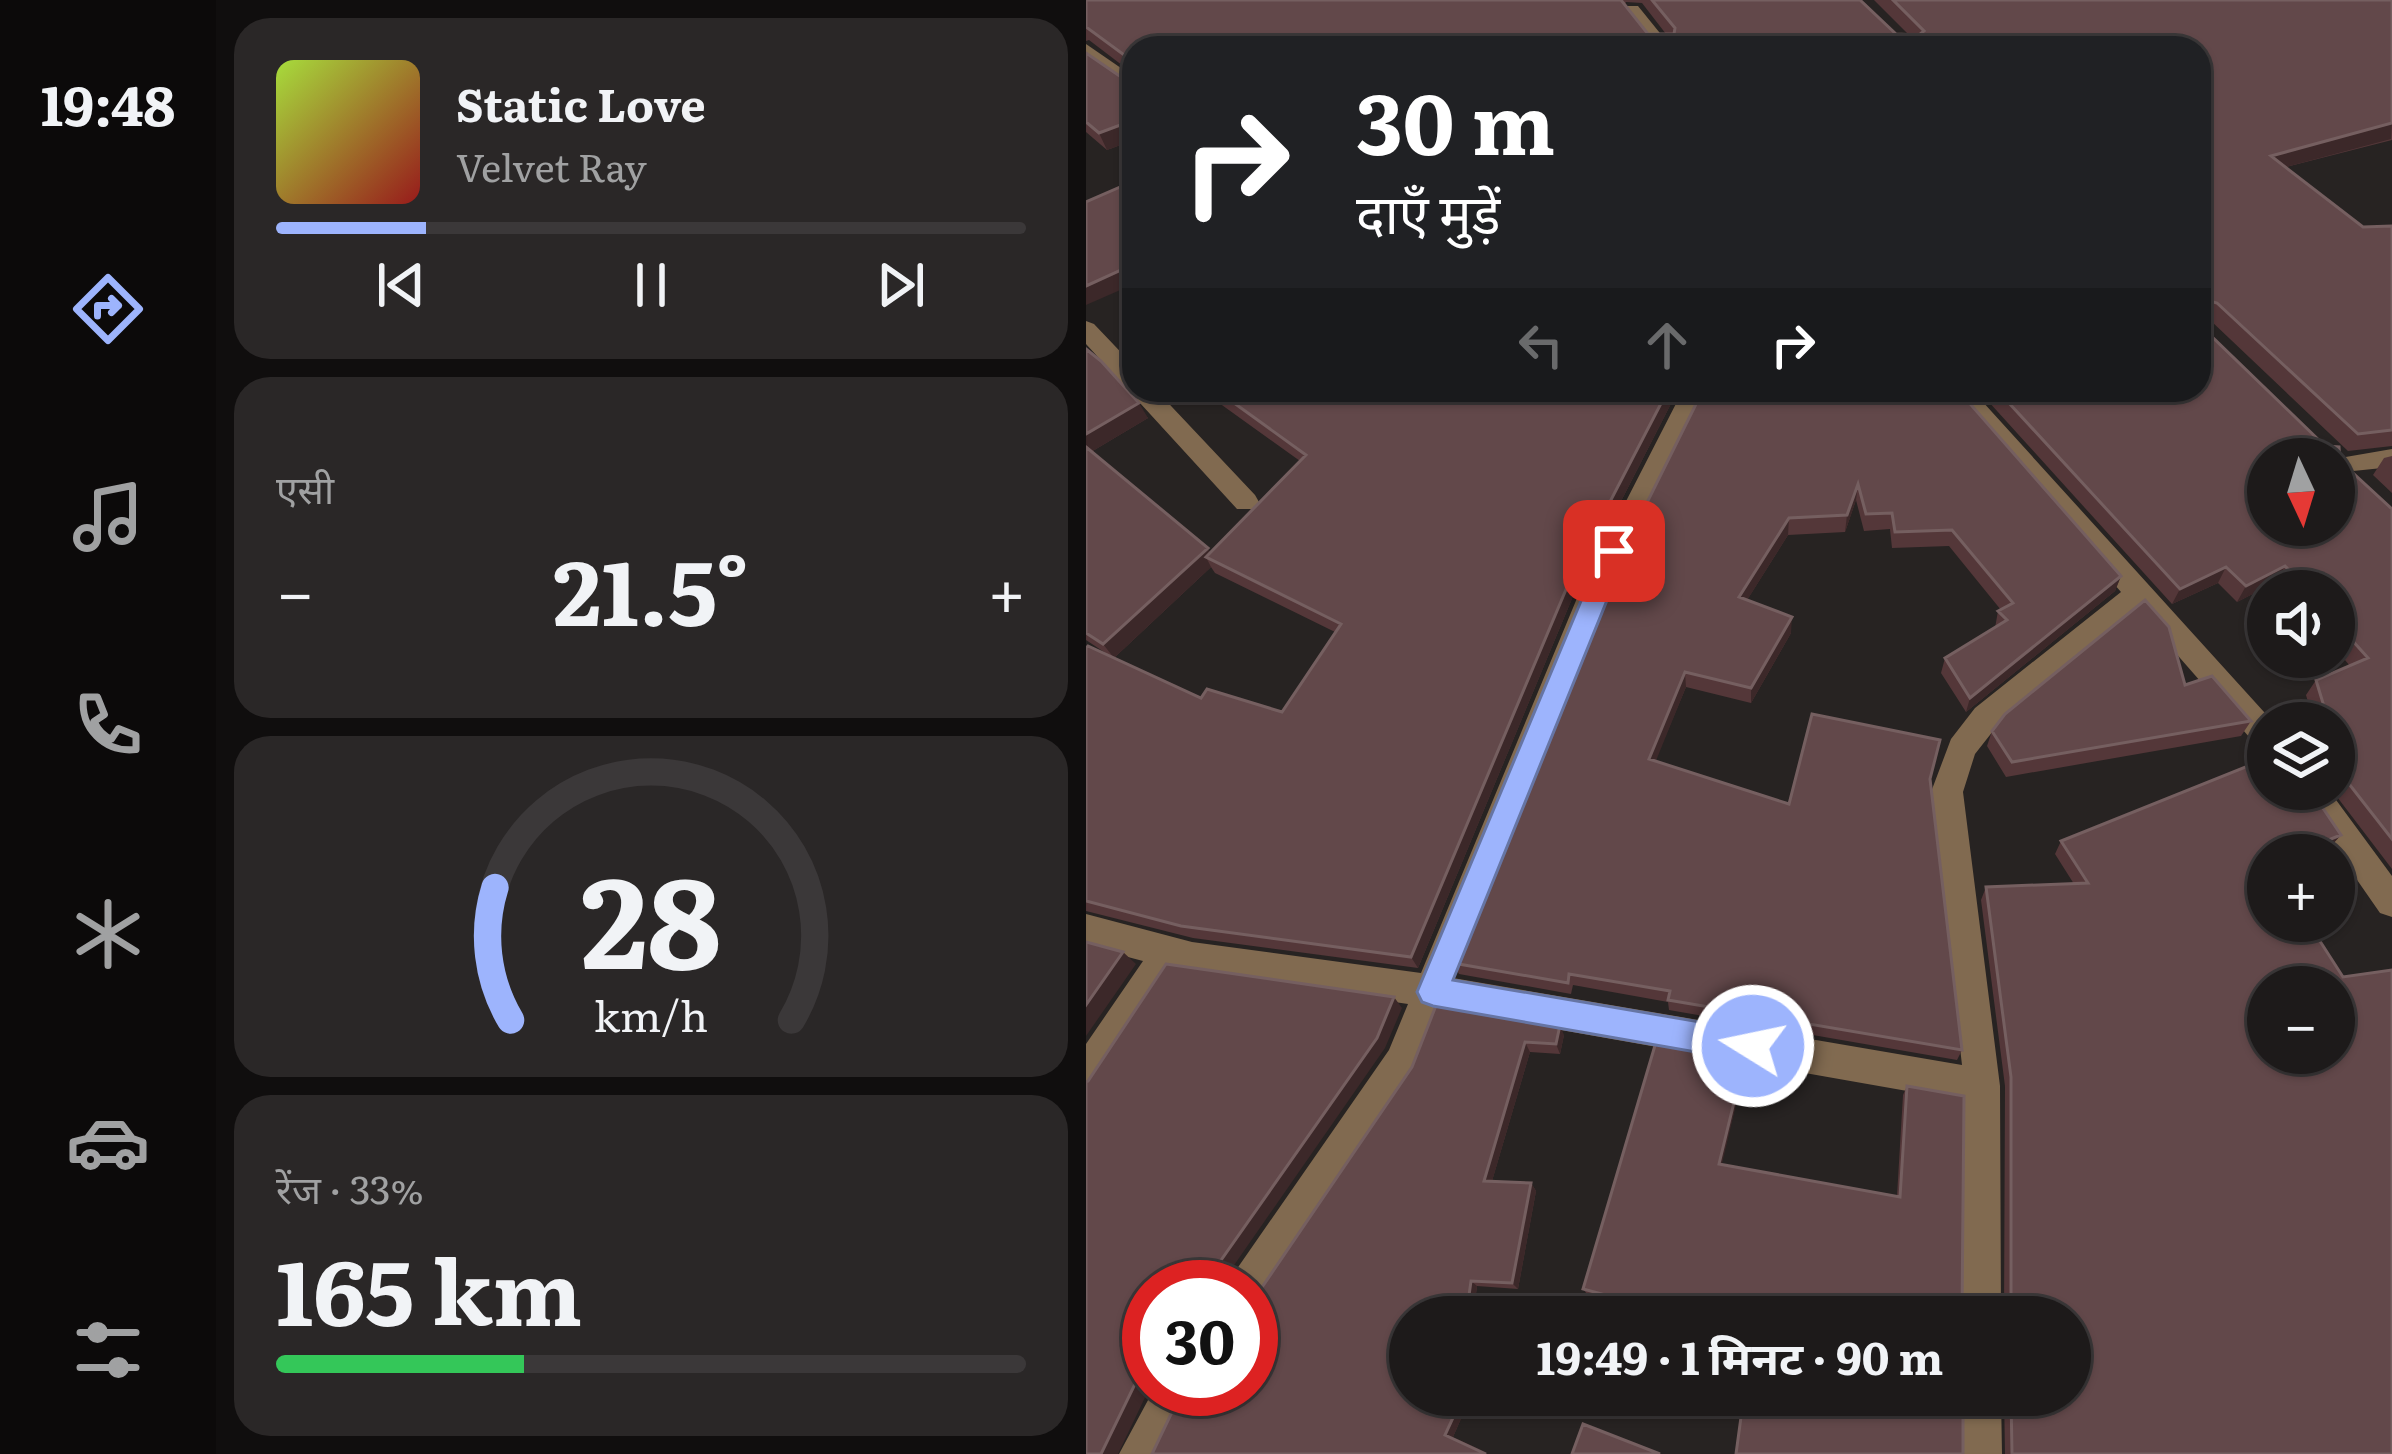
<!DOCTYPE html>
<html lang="hi">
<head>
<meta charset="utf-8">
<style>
	body { margin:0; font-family:Literata,"Noto Sans Devanagari",serif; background:#2a2727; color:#f1f3f6; height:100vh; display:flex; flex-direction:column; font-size:45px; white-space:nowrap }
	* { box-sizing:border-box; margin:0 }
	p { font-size:39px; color:#a0a1a2 }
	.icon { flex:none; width:66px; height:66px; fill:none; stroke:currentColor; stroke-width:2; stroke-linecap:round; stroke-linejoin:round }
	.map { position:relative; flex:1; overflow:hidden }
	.sheet { display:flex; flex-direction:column; gap:18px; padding:18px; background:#100e0e; width:870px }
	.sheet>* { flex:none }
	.top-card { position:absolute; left:36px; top:36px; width:1089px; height:366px; border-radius:36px; box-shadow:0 3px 9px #0004,0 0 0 3px #3b3839; background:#202124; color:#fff; overflow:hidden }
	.needle { width:78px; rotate:176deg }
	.buttons { position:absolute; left:1161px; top:438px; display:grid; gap:24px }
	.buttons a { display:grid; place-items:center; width:108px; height:108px; border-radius:50%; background:#1d1a1a; box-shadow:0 3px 9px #0004,0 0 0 3px #3b3839; font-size:60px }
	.speed { position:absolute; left:36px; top:1260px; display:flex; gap:24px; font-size:60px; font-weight:700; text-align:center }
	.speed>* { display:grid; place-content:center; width:156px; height:156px; border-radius:50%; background:#1d1a1a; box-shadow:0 3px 9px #0004,0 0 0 3px #3b3839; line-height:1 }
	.speed .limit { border:18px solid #d22; background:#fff; color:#111 }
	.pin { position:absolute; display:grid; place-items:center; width:102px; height:102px; color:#fff; margin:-51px; border-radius:24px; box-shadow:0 6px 18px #0006 }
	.me { position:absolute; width:132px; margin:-66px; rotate:280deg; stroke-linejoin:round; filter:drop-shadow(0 0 9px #0008) }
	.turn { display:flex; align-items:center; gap:42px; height:252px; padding:0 36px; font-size:54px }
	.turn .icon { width:156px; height:156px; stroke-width:2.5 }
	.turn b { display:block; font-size:84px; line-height:102px }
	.lanes { display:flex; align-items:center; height:114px; padding:0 36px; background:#0003; justify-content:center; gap:60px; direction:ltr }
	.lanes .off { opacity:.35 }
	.big { font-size:90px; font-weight:700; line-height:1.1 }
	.sheet .card { flex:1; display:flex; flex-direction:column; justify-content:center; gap:18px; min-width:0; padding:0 42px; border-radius:36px; background:#2a2727 }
	.sheet .dial { align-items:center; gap:0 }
	.dial svg { height:312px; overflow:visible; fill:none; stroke:#3b3839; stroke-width:7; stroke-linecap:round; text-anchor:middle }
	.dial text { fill:#f1f3f6; stroke:none }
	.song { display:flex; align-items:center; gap:36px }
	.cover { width:144px; height:144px; border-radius:18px; background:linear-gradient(135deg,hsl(80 70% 55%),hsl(0 70% 35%)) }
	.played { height:12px; border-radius:6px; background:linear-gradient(90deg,#9db4fd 20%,#3b3839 20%) }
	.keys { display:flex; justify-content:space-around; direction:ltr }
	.heat { display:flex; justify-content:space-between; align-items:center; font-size:66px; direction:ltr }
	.charge { height:18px; border-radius:9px; background:linear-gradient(90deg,#34c759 33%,#3b3839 0) }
	.trip { position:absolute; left:303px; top:1296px; width:702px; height:120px; border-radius:60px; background:#1d1a1a; box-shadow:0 3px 9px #0004,0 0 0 3px #3b3839; font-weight:700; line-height:120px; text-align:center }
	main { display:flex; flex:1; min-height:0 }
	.dock { display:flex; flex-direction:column; width:216px; justify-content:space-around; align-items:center; background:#0c0a0a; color:#a0a1a2 }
	.dock .icon { width:84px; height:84px }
	.dock .current { color:#9db4fd }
	.dock b { font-size:54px; color:#f1f3f6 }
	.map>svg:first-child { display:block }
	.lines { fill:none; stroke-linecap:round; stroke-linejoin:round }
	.minor { fill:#816a50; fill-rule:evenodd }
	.wall { fill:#543739; fill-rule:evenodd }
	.shaded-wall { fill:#3c2829 }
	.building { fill:#62484a; stroke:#755f60; stroke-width:3; fill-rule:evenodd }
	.route { fill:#9db4fd; stroke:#6675a4; stroke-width:3 }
</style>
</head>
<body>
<main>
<nav class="dock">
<b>19:48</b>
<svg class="icon current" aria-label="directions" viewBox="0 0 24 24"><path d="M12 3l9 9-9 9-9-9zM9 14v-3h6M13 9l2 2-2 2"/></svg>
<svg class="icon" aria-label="music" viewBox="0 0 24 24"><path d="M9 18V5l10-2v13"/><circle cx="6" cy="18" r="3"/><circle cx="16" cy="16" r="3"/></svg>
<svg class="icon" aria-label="phone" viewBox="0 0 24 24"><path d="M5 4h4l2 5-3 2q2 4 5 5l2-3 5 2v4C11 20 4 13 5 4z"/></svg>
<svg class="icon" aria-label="climate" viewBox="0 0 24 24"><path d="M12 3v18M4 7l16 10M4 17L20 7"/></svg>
<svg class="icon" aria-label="car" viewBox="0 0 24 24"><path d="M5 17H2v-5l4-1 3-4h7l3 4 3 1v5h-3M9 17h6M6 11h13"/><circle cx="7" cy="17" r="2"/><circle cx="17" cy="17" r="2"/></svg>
<svg class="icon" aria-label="filters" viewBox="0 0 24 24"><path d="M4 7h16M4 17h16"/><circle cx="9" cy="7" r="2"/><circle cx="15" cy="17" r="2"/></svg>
</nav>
<section class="sheet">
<div class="card">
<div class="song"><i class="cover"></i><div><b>Static Love</b><p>Velvet Ray</p></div></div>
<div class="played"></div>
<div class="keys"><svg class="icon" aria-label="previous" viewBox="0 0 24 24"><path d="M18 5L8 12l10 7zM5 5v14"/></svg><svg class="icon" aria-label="pause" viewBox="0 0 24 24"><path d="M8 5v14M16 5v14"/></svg><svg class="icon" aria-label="next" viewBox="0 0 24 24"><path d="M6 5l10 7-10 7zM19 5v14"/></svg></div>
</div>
<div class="card"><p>एसी</p>
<div class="heat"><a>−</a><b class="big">21.5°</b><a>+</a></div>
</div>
<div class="card dial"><svg viewBox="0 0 100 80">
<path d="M14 69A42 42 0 1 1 86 69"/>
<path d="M14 69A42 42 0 0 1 10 35" stroke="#9db4fd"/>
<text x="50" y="56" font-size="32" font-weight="700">28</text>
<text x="50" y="72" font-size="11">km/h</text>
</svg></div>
<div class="card"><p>रेंज · 33%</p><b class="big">165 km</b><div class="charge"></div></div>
</section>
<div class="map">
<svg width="1306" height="1454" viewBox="0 0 1306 1454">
	<rect width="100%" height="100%" fill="#272322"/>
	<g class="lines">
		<path class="minor" d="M540,6H552L586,48H567L537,10Z
			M0,44L48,77V92L0,59Z
			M0,321L8,324L48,366V390H70L169,495L173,502L169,509H151L0,344Z
			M597,390H621L522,591L367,978L876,1065L845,792L865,739L889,708L1035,592L860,390H886L1188,723H1182V750L1171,746L1052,610L911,726L889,754L877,792L914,1086L915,1317H875L878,1101L355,1009L329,1074L176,1301L165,1305V1287H142L148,1273L303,1050L322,1004L90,970L13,1088L0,1093V1044L57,961L0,946V914L106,942L335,973L494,591Z
			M1306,449V467L1248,473V459Z
			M1208,789H1242L1306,876V917L1294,913Z
			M68,1389H111L77,1454H33Z
			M875,1395H915L916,1454H874Z"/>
	</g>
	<path class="wall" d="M0,0H774L810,34L823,35L788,0H1306V140L1200,167L1277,227L1306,226V446L1262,451L1124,320L1117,318V328L1306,509V869L1245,789H1248V723H1228L1220,695L1230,680L1264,666L1248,647V591H1198L1190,582L1151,602L1132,583L1086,604L892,390H1113V48H48V140L21,150L0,132V53L38,79L45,75V72L3,40L0,41ZM540,2L556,3L580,34H562L539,4Z
		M0,349L62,418L5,452L124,552L214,461L115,390H592L490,589L332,968L107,938L0,911V648L27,658L0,640ZM125,567L129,573L249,632L196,712L115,698L28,658Z
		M617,390L1035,576L1029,591L880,712L855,673L859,658L909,628L912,611L915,610L863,546L806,548L804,529L778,531L770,500L759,532L702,535L661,600L705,633L665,703L600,687L569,761L703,804L844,779L876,1050L871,1060L583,1010L582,1002L487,985L485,994L373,974L367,963Z
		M1306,456V493L1287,475L1298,458Z
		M1099,685L1165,721L1155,736L920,777L901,746L906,731Z
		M1255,835L1243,848L1225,855H1182V921L1306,1454H919L918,1395H984L918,1316L919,1086L895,900L900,887L988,884L969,854L975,841Z
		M351,1003L478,1035L474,1054L444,1052L406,1181L445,1183L450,1191L432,1289L391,1286L377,1395L384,1398L367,1437L66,1454L168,1299L326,1067Z
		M659,1067L635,1164L811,1196L817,1095L821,1086L876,1312L881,1317H586L501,1294L497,1289Z"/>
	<path class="shaded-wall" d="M48,120V140L21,150L13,133Z
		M1306,123L1305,139L1178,173L1185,156Z
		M48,264V284L0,305V286Z
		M582,390H592L490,589L332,968L325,957L487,573Z
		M53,403L62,418L0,455V434Z
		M772,484L770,500L759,532L761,515Z
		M703,518L702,535L653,613V597Z
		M122,548L130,562L120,557L125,567L28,658L17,644Z
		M1199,566L1190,582L1151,602L1160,586Z
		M1140,567L1132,583L1086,604L1094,589Z
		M1035,576L1029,591L880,712L884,698Z
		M706,617L705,633L665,703V688Z
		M599,672L600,687L565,773L563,759Z
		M1255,835L1243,848L1225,855H1205Z
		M37,952L50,964L0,1036V1005Z
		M308,997L316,1008L299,1048L144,1271L138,1287L125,1283L131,1266Z
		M474,1025L478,1035L474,1054L470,1044Z
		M439,1042L444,1052L404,1188L398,1181Z
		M659,1057V1067L634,1172L633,1164Z
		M445,1183L450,1191L432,1289L426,1283Z
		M385,1281L391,1286L387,1317H380Z
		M49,1384L63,1387V1389L32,1454H15Z
		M377,1396L384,1398L367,1437L404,1454L359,1435Z"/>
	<path class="building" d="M0,0H535L562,34H588L589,28L566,0H774L810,34L833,35L838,31L807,0H1306V123L1185,156L1277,227L1306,226V430L1272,434L1131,303L1117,299V328L1239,446L1253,447L1254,461L1306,509V839L1253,771H1248V723H1243L1230,680L1282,658L1248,620V591H1222L1199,566L1160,586L1140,567L1094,589L911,390H1113V48H48V120L13,133L0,122V53L38,79L45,75V60L0,27ZM1182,459H1248V525H1182Z
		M48,181V264L0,286V202Z
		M0,349L15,361L53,403L0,434Z
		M130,390H582L487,573L325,957L95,926L0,901V648L2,646L115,698L121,689L196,712L255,624L120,557L220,455Z
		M617,390H872L1035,576L884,698L859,658L921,620L912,611L927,603L866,530L809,532L806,513L780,514L772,484L761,515L703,518L653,597L706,617L665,688L599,672L563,759L703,804L726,714L854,740L844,779L876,1050L582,1000L584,991L483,974L482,983L367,963L524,577Z
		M0,447L122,548L17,644L0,633Z
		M1059,600L1083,627L1099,685L1126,676L1165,721L926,762L906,731L919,714Z
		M1182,758V789H1224L1255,835L1205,855H1182V921H1221L1257,977L1306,970V1454H926L925,1395H984V1317H882L925,1316V1077L900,887L1002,883L975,841ZM1182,987H1248V1053H1182Z
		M0,942L37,952L0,1005Z
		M80,964L308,997L291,1038L131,1266L125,1283L148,1287H63V1384H49L15,1454H0V1082L2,1081Z
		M351,1003L474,1025L470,1044L439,1042L398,1181L445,1183L426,1283L385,1281L380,1317H324V1395L377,1396L359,1435L400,1454H66L97,1389H165V1300L168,1299L326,1067Z
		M570,1042L659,1057L633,1164L814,1197L821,1086L878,1096L876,1312L881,1317H601L497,1289Z
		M658,1395H877V1454H650Z
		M497,1424L574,1454H486Z"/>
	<path class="route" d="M528,541L541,551L367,980L667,1031L679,1035L683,1046L679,1058L667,1062L347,1006L336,1002L331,992L516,551Z"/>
</svg>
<div class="buttons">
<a><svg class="needle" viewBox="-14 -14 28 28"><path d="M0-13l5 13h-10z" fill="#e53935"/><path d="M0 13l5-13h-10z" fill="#a0a1a2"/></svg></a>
<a><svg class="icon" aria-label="sound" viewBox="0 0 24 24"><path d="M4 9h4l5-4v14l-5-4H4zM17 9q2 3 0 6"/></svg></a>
<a><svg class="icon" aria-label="layers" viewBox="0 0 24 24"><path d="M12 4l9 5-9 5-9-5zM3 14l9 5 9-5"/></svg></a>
<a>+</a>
<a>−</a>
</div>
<div class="speed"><div class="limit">30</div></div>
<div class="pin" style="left:528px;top:551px;background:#d93025"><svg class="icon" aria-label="arrive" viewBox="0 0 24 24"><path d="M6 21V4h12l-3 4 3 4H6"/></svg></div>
<svg class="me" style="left:667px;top:1046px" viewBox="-20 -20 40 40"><circle r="17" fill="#9db4fd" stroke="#fff" stroke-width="3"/><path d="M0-11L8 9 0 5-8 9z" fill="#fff"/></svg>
<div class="trip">19:49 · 1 मिनट · 90 m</div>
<div class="top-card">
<div class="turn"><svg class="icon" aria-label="right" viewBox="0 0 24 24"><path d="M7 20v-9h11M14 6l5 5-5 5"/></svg><div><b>30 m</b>दाएँ मुड़ें</div></div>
<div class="lanes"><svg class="icon off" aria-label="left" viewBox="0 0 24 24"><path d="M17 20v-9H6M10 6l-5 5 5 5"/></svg><svg class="icon off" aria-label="ahead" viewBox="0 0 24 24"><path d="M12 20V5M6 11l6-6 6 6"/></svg><svg class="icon" aria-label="right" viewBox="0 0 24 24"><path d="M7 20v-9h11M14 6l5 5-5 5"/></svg></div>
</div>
</div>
</main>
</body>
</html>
